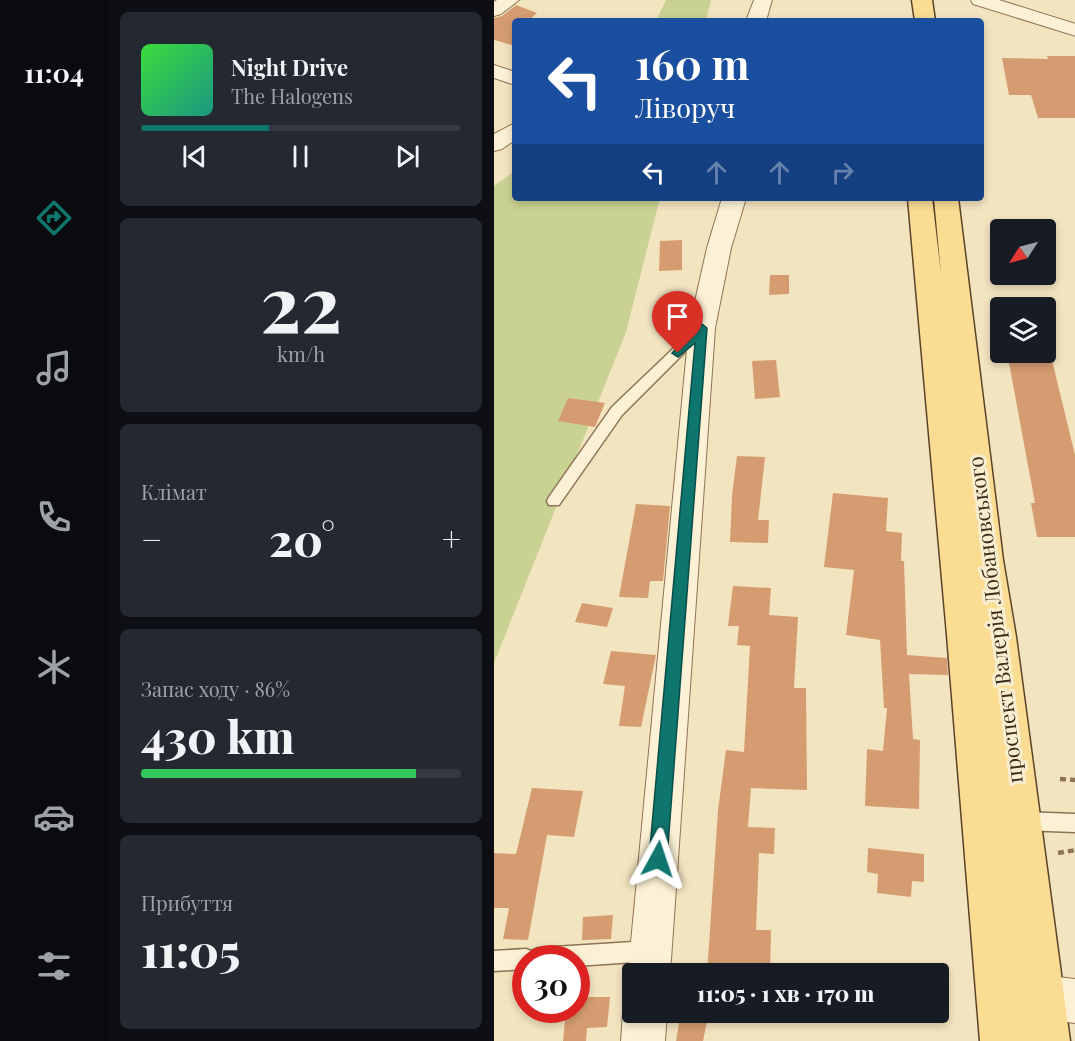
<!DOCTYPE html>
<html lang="uk">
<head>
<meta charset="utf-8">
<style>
	body { margin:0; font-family:"Playfair Display",serif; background:#242831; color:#f1f3f6; height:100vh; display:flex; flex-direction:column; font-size:22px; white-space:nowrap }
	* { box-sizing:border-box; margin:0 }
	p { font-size:20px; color:#9ea1a6 }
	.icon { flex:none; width:33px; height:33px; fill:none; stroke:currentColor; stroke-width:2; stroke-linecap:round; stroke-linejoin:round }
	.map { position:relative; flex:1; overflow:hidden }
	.drawer { display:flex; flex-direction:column; gap:12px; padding:12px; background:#0d0f14; width:386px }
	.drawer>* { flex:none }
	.banner { position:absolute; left:18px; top:18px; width:472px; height:183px; border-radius:6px; box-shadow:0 3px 9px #0003; background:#1a4fa0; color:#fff; overflow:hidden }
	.needle { width:39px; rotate:234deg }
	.tools { position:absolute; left:496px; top:219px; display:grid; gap:12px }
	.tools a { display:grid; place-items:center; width:66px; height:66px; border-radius:6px; background:#171b24; box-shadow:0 3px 9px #0003; font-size:30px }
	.speed { position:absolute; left:18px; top:945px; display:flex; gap:12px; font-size:30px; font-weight:700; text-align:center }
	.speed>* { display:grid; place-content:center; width:78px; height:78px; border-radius:50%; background:#171b24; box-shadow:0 3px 9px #0003; line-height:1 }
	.speed .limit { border:9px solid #d22; background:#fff; color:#111 }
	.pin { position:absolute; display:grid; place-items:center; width:51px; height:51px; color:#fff; margin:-62px -26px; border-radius:50% 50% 50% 0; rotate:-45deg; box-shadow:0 0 6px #0007 }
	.pin .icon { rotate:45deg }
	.me { position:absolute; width:66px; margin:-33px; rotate:5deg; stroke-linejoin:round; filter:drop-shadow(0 0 4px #0008) }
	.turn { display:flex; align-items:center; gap:21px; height:126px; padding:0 24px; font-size:27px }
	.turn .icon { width:78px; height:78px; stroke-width:2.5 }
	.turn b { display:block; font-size:42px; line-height:51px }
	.lanes { display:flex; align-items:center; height:57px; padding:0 24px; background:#0003; justify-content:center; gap:30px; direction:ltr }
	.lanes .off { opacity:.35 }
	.big { font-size:45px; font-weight:800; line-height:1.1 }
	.drawer .card { flex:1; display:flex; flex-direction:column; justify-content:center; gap:9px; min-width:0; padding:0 21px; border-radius:9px; background:#242831 }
	.drawer .dial { align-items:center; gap:0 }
	.dial b { font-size:78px; line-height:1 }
	.song { display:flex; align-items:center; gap:18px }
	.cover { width:72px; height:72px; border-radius:9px; background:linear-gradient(135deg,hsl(120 70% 55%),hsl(170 70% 35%)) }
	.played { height:6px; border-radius:3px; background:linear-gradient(90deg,#0f766e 40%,#363941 40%) }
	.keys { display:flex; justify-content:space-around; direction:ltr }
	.heat { display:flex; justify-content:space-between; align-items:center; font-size:33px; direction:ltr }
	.charge { height:9px; border-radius:4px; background:linear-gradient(90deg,#34c759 86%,#363941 0) }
	.trip { position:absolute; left:128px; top:963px; width:327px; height:60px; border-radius:6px; background:#171b24; box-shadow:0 3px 9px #0003; font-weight:800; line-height:60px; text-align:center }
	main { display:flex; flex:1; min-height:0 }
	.tabs { display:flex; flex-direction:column; width:108px; justify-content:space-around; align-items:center; background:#090b0e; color:#9ea1a6 }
	.tabs .icon { width:42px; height:42px }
	.tabs .on { color:#0f766e }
	.tabs b { font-size:27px; color:#f1f3f6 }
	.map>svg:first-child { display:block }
	.green { fill:#c9d292 }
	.building { fill:#d59c71 }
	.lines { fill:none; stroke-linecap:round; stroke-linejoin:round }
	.service-casing { stroke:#8e7455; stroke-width:3 }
	.minor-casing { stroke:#8e7455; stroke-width:2 }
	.primary-casing { stroke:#5b422a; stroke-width:3 }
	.path { stroke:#8e7455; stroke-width:4.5; stroke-dasharray:6 4; stroke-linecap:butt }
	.service { fill:#fcf1d4; fill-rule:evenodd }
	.minor { fill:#fcf1d4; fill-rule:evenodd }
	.primary { fill:#fadc93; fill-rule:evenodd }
	.route { fill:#0f766e; stroke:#0a4d48; stroke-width:1.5 }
	.labels { text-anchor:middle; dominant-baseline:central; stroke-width:6; stroke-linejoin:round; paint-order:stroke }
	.street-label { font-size:21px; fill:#3c2c1c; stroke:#f9eed0 }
</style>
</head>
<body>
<main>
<nav class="tabs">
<b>11:04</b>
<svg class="icon on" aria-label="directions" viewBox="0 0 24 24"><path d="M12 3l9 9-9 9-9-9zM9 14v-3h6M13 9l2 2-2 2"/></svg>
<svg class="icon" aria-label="music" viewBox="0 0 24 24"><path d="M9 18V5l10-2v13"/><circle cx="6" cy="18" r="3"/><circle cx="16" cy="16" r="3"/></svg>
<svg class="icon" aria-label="phone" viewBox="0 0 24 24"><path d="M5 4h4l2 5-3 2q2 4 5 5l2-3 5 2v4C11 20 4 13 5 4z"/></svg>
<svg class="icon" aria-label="climate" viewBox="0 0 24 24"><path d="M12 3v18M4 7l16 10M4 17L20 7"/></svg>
<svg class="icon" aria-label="car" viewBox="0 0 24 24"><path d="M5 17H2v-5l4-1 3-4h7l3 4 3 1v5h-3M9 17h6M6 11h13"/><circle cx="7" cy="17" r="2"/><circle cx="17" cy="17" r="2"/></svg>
<svg class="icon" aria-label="filters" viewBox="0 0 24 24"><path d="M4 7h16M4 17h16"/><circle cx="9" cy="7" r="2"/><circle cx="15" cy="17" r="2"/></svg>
</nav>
<section class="drawer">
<div class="card">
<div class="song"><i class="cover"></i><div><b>Night Drive</b><p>The Halogens</p></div></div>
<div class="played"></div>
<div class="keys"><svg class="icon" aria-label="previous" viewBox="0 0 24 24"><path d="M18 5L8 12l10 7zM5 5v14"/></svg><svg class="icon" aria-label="pause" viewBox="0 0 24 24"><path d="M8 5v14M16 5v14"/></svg><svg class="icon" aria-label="next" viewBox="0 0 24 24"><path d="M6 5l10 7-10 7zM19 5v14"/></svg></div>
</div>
<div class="card dial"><b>22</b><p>km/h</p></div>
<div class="card"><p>Клімат</p>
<div class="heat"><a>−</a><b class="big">20°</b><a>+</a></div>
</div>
<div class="card"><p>Запас ходу · 86%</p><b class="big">430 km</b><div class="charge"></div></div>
<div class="card"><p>Прибуття</p><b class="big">11:05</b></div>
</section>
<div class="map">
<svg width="582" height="1041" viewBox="0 0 582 1041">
	<rect width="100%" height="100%" fill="#f3e4c0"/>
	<path class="green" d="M172,0H217L212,21H162Z
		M21,171V198H166L132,332L0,663V186Z"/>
	<path class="building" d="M22,5L43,13L34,21H21V46L0,40V18L8,16Z
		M553,56H582V118H544L537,95H515L508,58L554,59Z
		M188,240V270L165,271L166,241Z
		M276,275H295V294L275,295Z
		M513,352H556L582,459V537H543L537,503H541Z
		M282,360L286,397L261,399L258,361Z
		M74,398L111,403L101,427L64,421Z
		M243,456L271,457L264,520H275L274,543L236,542L238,495Z
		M339,493L394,498L392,531L408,533L407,561H410L413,655L453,658L454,675L415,674L419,739L426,740L425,809L371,806L373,749L389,751L393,708H390L386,640L352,635L360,570L330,567Z
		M142,504L176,506L169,581H156L154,598L125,597Z
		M239,586L277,588L275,615L304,617L300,688H312L313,790L257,788L254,827L281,828L280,854L265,853L262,930H277L276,974H213L224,810L232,750L250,752L256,646L243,645L245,626H234Z
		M88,603L119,608L113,627L81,622Z
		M117,651L162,655L147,727L125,726L131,686L109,684Z
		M38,788L89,791L80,837L53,835L34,940L9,939L15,908H0V853L22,854Z
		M374,848L430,854V882L418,881L417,897L383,893L384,874L373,872Z
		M119,915L117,939L88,940L89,917Z
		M82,997H116L113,1027L93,1028L92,1041H69L72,1010H82Z
		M187,1012L214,1017L209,1041H182Z"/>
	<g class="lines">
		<defs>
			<path id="service" d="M208,324L212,325L214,328L212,331L128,415L65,505H55L53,501L55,497L118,407L204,325Z
				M528,812L582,814V832L528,830L521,828L519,821L521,814Z
				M155,941L162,944L165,951L162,958L155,961L82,966V958H32V969L0,971V951L32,949L37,951L44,948Z"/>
			<path id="minor" d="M3,0H25L7,14L0,16V2Z
				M260,0H278L272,21H252Z
				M477,0H505L582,24V36L479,4Z
				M0,65L21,72V85L0,78Z
				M21,123V140L8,149L0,151V134Z
				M228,198H252L237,248L221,328L176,974H138V985L134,974L195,328L213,248Z
				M547,975L582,979V1023L547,1019L532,1012L525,997L532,982Z
				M138,996V1012H173L171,1041H127L129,1012Z"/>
			<path id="primary" d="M418,0H438L441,21H421Z
				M414,198H438L447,274L440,198H464L509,560L522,637L576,1041H486L453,635Z"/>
		</defs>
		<use href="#service" class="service-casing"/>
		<use href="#minor" class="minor-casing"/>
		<use href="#primary" class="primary-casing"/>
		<path class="path" d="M566,779L582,780
			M564,853L582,850"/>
		<use href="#service" class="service"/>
		<use href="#minor" class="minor"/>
		<use href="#primary" class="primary"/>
	</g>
	<path class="route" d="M208,324L213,328L173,859L170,865L164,868L158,865L155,859L201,343L184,357L178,353L204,326Z"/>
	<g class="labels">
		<g class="street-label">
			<text transform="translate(500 620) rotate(-97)">проспект Валерія Лобановського</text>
		</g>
	</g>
</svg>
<div class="tools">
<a><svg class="needle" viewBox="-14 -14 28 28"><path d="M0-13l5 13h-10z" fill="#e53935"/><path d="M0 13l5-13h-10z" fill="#9ea1a6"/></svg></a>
<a><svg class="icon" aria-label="layers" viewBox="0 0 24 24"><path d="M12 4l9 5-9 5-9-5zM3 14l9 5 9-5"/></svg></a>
</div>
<div class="speed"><div class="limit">30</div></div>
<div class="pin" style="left:184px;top:353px;background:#d93025"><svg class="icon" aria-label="arrive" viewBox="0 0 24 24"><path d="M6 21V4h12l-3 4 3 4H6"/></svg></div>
<svg class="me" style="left:164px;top:859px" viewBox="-20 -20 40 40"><path d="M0-17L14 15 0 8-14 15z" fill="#0f766e" stroke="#fff" stroke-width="4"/></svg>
<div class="trip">11:05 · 1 хв · 170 m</div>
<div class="banner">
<div class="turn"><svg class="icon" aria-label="left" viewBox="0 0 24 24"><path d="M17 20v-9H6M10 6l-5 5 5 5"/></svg><div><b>160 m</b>Ліворуч</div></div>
<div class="lanes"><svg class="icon" aria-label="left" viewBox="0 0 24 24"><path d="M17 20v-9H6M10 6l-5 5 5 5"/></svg><svg class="icon off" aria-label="ahead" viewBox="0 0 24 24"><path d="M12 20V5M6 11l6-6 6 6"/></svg><svg class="icon off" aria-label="ahead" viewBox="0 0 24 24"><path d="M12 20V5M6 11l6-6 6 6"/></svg><svg class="icon off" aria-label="right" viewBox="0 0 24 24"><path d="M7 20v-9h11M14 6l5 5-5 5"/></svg></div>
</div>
</div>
</main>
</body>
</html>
